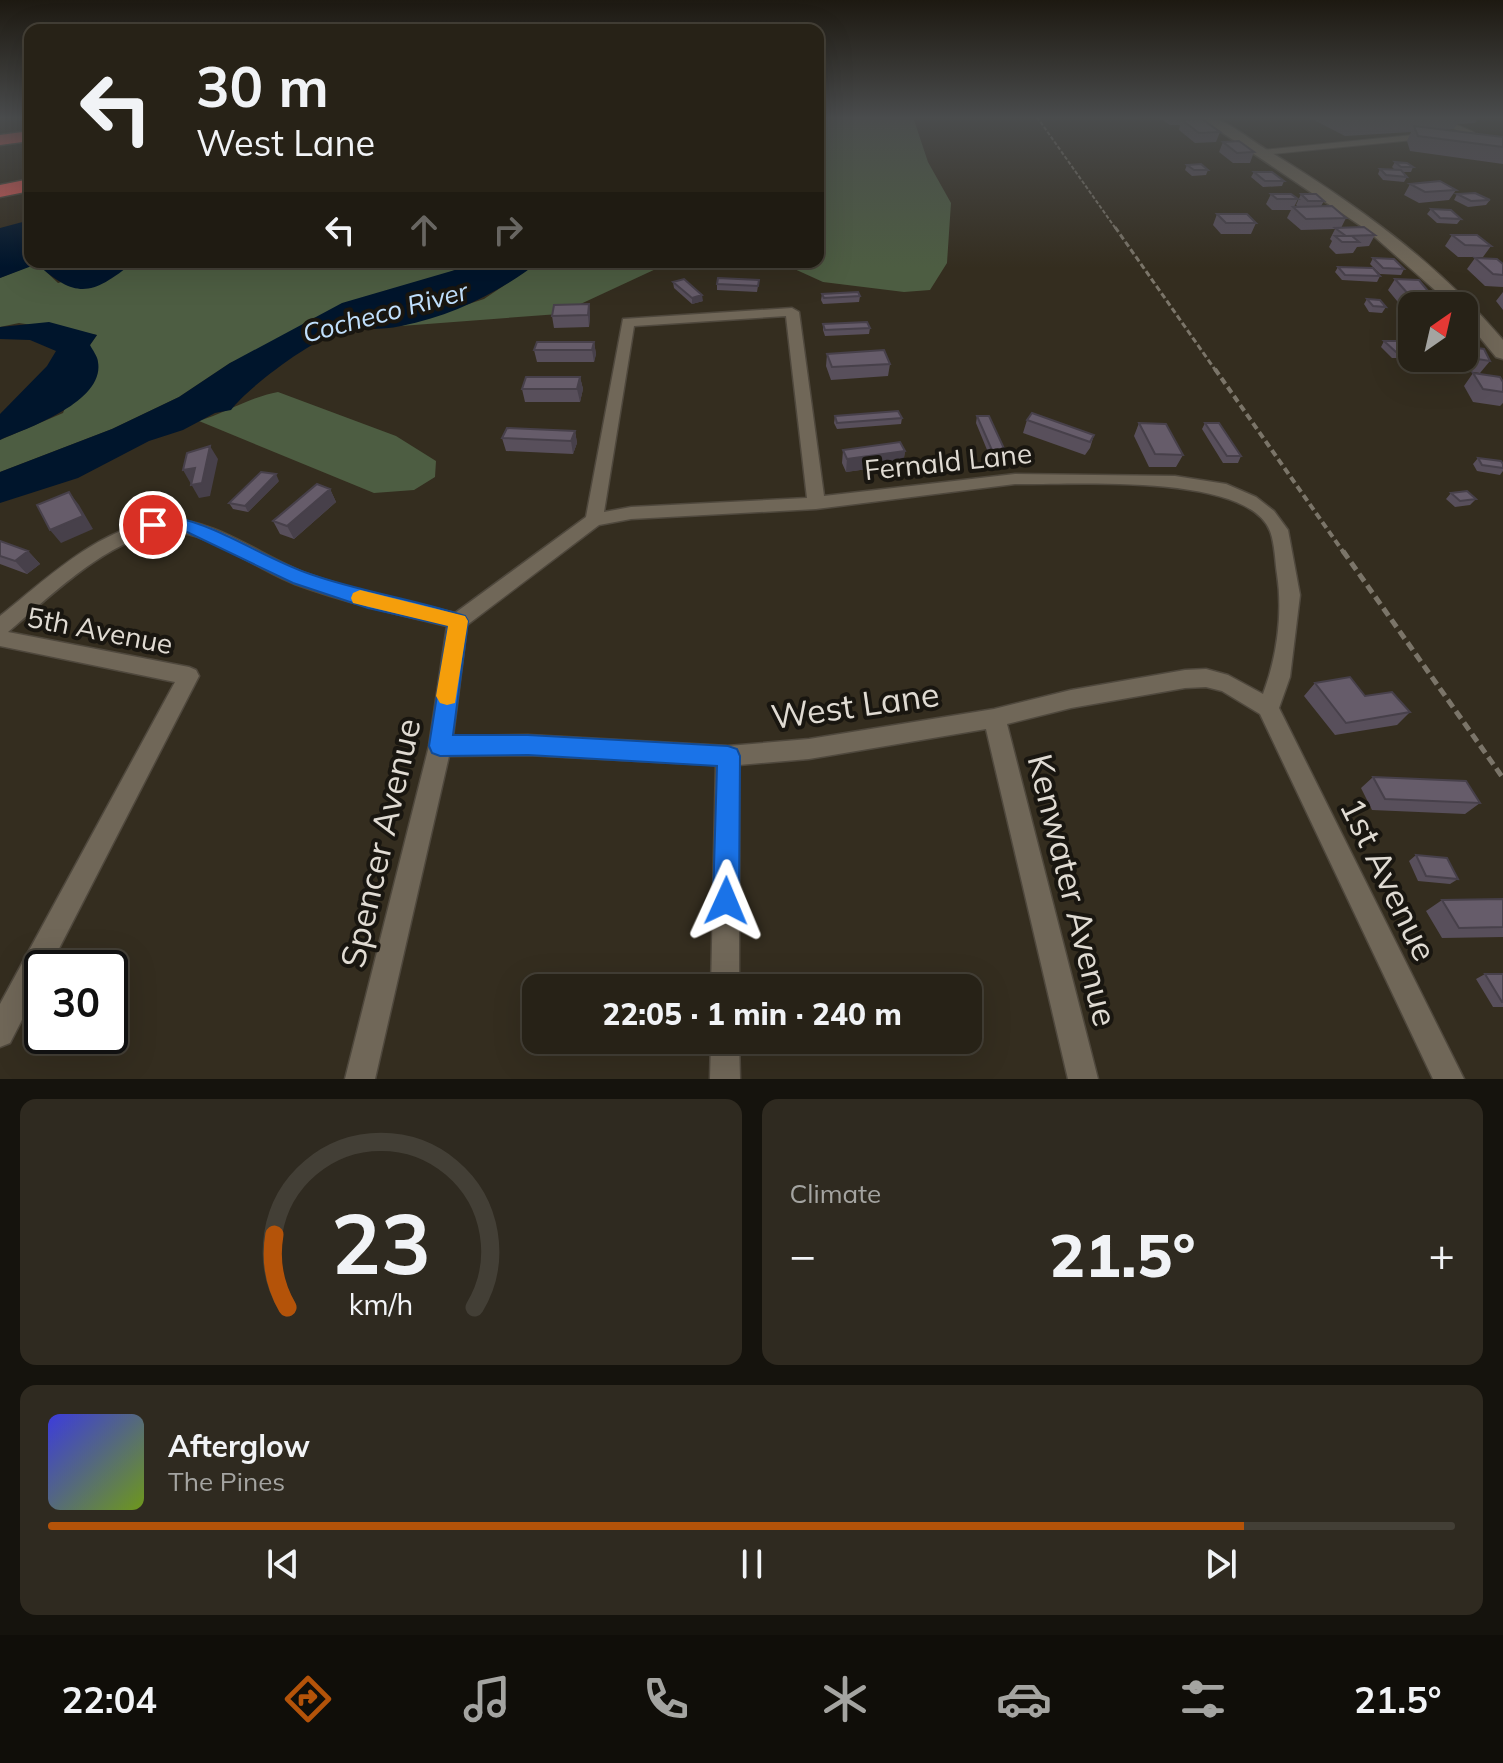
<!DOCTYPE html>
<html lang="en">
<head>
<meta charset="utf-8">
<style>
	body { margin:0; font-family:Mulish,sans-serif; background:#2f2a20; color:#f1f3f6; height:100vh; display:flex; flex-direction:column; font-size:30px; white-space:nowrap }
	* { box-sizing:border-box; margin:0 }
	p { font-size:26px; color:#a4a4a1 }
	.icon { flex:none; width:44px; height:44px; fill:none; stroke:currentColor; stroke-width:2; stroke-linecap:round; stroke-linejoin:round }
	.map { position:relative; height:1079px; overflow:hidden }
	.sheet { display:flex; flex-direction:column; gap:20px; padding:20px; background:#15130d; flex:1 }
	.sheet>* { flex:none }
	.banner { position:absolute; left:24px; top:24px; width:800px; height:244px; border-radius:16px; box-shadow:0 8px 32px #0002,0 0 0 2px #433f36; background:#272217; color:#f1f3f6; overflow:hidden }
	.needle { width:52px; rotate:34deg }
	.controls { position:absolute; left:1398px; top:292px; display:grid; gap:16px }
	.controls a { display:grid; place-items:center; width:80px; height:80px; border-radius:16px; background:#272217; box-shadow:0 8px 32px #0002,0 0 0 2px #433f36; font-size:40px }
	.speed { position:absolute; left:24px; top:950px; display:flex; gap:16px; font-size:40px; font-weight:700; text-align:center }
	.speed>* { display:grid; place-content:center; width:104px; height:104px; border-radius:50%; background:#272217; box-shadow:0 8px 32px #0002,0 0 0 2px #433f36; line-height:1 }
	.speed .limit { border:4px solid #111; border-radius:12px; background:#fff; color:#111 }
	.pin { position:absolute; display:grid; place-items:center; width:68px; height:68px; color:#fff; margin:-34px; border:4px solid #fff; border-radius:50%; box-shadow:0 2px 8px #0007 }
	.me { position:absolute; width:88px; margin:-44px; rotate:1deg; stroke-linejoin:round; filter:drop-shadow(0 0 6px #0008) }
	.turn { display:flex; align-items:center; gap:28px; height:168px; padding:0 40px; font-size:36px }
	.turn .icon { width:104px; height:104px; stroke-width:2.5 }
	.turn b { display:block; font-size:56px; line-height:68px }
	.lanes { display:flex; align-items:center; height:76px; padding:0 40px; background:#0003; justify-content:center; gap:40px; direction:ltr }
	.lanes .off { opacity:.35 }
	.big { font-size:60px; font-weight:800; line-height:1.1 }
	.sheet .tile { flex:1; display:flex; flex-direction:column; justify-content:center; gap:12px; min-width:0; padding:0 28px; border-radius:16px; background:#2f2a20 }
	.sheet .dial { align-items:center; gap:0 }
	.dial svg { height:208px; overflow:visible; fill:none; stroke:#433f36; stroke-width:7; stroke-linecap:round; text-anchor:middle }
	.dial text { fill:#f1f3f6; stroke:none }
	.song { display:flex; align-items:center; gap:24px }
	.cover { width:96px; height:96px; border-radius:12px; background:linear-gradient(135deg,hsl(240 70% 55%),hsl(80 70% 35%)) }
	.played { height:8px; border-radius:4px; background:linear-gradient(90deg,#b45309 85%,#433f36 85%) }
	.keys { display:flex; justify-content:space-around; direction:ltr }
	.heat { display:flex; justify-content:space-between; align-items:center; font-size:44px; direction:ltr }
	.sheet .tiles { flex:1; display:grid; gap:20px; grid-template-columns:1fr 1fr }
	.tile:last-child { grid-column:span 2 }
	.trip { position:absolute; left:522px; top:974px; width:460px; height:80px; border-radius:16px; background:#272217; box-shadow:0 8px 32px #0002,0 0 0 2px #433f36; font-weight:800; line-height:80px; text-align:center }
	.tabs { display:flex; height:128px; justify-content:space-around; align-items:center; background:#100e09; color:#a4a4a1 }
	.tabs .icon { width:56px; height:56px }
	.tabs .on { color:#b45309 }
	.tabs b { font-size:36px; color:#f1f3f6 }
	.map>svg:first-child { display:block }
	.green { fill:#4d5d42 }
	.water { fill:#00152c }
	.lines { fill:none; stroke-linecap:round; stroke-linejoin:round }
	.lane-casing { stroke:#4f483d; stroke-width:7 }
	.street-casing { stroke:#4f483d; stroke-width:3 }
	.secondary-casing { stroke:#4f483d; stroke-width:3 }
	.highway-casing { stroke:#4f483d; stroke-width:3 }
	.path-far3 { stroke:#7b7569; stroke-width:2; stroke-dasharray:4 2; stroke-linecap:butt }
	.path-far2 { stroke:#7b7569; stroke-width:3; stroke-dasharray:6 3; stroke-linecap:butt }
	.path-far1 { stroke:#7b7569; stroke-width:4; stroke-dasharray:7 4; stroke-linecap:butt }
	.path { stroke:#7b7569; stroke-width:5; stroke-dasharray:9 5; stroke-linecap:butt }
	.lane { stroke:#706758; stroke-width:5 }
	.street { fill:#706758; fill-rule:evenodd }
	.secondary { fill:#706758; fill-rule:evenodd }
	.highway { fill:#e45b58; fill-rule:evenodd }
	.wall { fill:#584f5b }
	.shaded-wall { fill:#47404a }
	.building { fill:#665c6a; stroke:#47404a; stroke-width:2 }
	.route { fill:#1a73e8; stroke:#114b97; stroke-width:2 }
	.slow { fill:#f59e0b }
	.labels { text-anchor:middle; dominant-baseline:central; stroke-width:8; stroke-linejoin:round; paint-order:stroke }
	.far-water-label { font-size:26px; font-style:italic; fill:#c1e0fd; stroke:#191610 }
	.street-label { font-size:28px; fill:#e0dbd3; stroke:#191610 }
	.near-street-label { font-size:34px; fill:#e0dbd3; stroke:#191610 }
</style>
</head>
<body>
<div class="map">
<svg width="1503" height="1079" viewBox="0 0 1503 1079">
	<rect width="100%" height="100%" fill="#342d1f"/>
	<path class="green" d="M818,117H913L928,162L951,203L947,263L930,290L904,292L823,282L779,262H818Z
		M134,262H468L455,270L230,363L179,397L112,429L0,472V440L63,413L90,345L97,335L19,323L0,327V278L37,263L58,283Z
		M539,262H680L658,268L559,314L401,326L484,299Z
		M278,392L396,436L436,461L435,477L414,490L374,493L199,421C225,413 253,396 278,392Z"/>
	<path class="water" d="M30,220V262H134C93,294 78,301 37,264L0,278V228Z
		M468,262H539C498,293 452,316 401,326C381,331 359,327 340,332C314,338 247,388 231,410L215,413L183,430L149,441L78,478L0,503V472L112,429L179,397L230,363L342,303L455,270Z
		M49,322L97,335L90,345C92,349 98,357 98,362C105,402 28,428 0,440V414L47,366L56,351L30,340L0,339V327Z"/>
	<g class="lines">
		<defs>
			<path id="lane" d="M1433,117L1472,134H1465
				M1258,153L1418,137"/>
			<path id="street" d="M792,308L799,312L824,496L1015,474L1175,476L1226,484L1256,497L1274,511L1288,530L1300,595L1290,677L1279,708L1464,1079H1433L1260,714L1222,691L1206,687L1185,688L1071,708L1007,724L1098,1079H1068L986,729L809,759L739,765V988H711L716,765L528,755L449,756L375,1079H345L429,746L447,626C396,614 344,602 295,584C257,570 206,529 166,532C109,537 50,597 8,632L189,667L196,670L199,676L49,968H42V981L10,1043L0,1047V1004L175,682L0,646V616C48,578 102,524 167,520C213,517 264,558 308,574C355,591 406,601 455,613L586,517L623,319ZM786,316L807,498L631,507L604,512L634,326ZM1015,484C1070,485 1247,472 1270,531C1275,544 1275,561 1277,574C1283,613 1277,657 1263,694L1228,675L1206,669L1185,670L1071,690L994,709L809,739L728,746L528,735L453,736L467,625L599,525L631,519L816,509Z
				M711,1040H739L740,1079H710Z"/>
			<path id="secondary" d="M1199,117C1222,115 1244,136 1264,148C1353,202 1435,260 1503,340V359L1496,357L1464,318V306H1453L1367,230Z"/>
			<path id="highway" d="M30,131V141L0,145V135Z
				M30,179V191L0,197V185Z"/>
		</defs>
		<use href="#lane" class="lane-casing"/>
		<use href="#street" class="street-casing"/>
		<use href="#secondary" class="secondary-casing"/>
		<use href="#highway" class="highway-casing"/>
		<path class="path-far3" d="M1037,117L1116,229"/>
		<path class="path-far2" d="M1115,227L1216,371"/>
		<path class="path-far1" d="M1215,369L1344,553"/>
		<path class="path" d="M1343,551L1503,778"/>
		<use href="#lane" class="lane"/>
		<use href="#street" class="street"/>
		<use href="#secondary" class="secondary"/>
		<use href="#highway" class="highway"/>
	</g>
	<path class="wall" d="M1121,117H1143V118L1125,119Z
		M1158,117H1195L1194,120L1220,132L1216,142L1195,143L1179,130L1180,125H1170Z
		M1308,117H1478L1475,123L1457,124L1454,129L1444,130L1503,137V164L1410,151L1407,141L1411,132L1345,136Z
		M1223,142L1254,152L1250,163H1233L1219,152Z
		M1395,162L1413,167L1411,172H1403L1407,177L1404,182L1383,180L1378,174L1380,169L1395,170L1392,167Z
		M1187,165L1208,170L1206,175L1192,176L1185,170Z
		M1254,172L1284,181L1282,186L1263,187L1251,177Z
		M1410,184L1456,190L1449,200L1419,203L1404,195Z
		M1271,194L1298,199L1294,207H1298L1296,205L1301,194L1324,201L1321,206L1346,218L1341,228L1375,235L1369,246L1357,247L1353,253L1336,254L1329,247L1332,241L1330,239L1335,229L1301,230L1287,218L1291,210H1272L1266,204Z
		M1457,194L1490,200L1486,205L1468,207L1454,200Z
		M1431,209L1461,219L1457,224L1437,223L1427,214Z
		M1217,214L1256,223L1251,234H1221L1213,225Z
		M1452,235L1491,246L1483,257H1458L1445,246Z
		M1373,258L1404,269L1401,275L1380,274L1370,264Z
		M1475,258L1503,264V287L1485,286L1467,269Z
		M1338,267L1380,276L1377,282L1342,280L1335,272Z
		M1395,279L1433,297L1427,306H1412V308L1402,307L1388,290Z
		M673,282L703,301L692,304L674,288Z
		M717,284L758,286L757,292L717,290Z
		M1503,292V310L1496,301Z
		M822,294L860,296L859,302L823,304L821,300Z
		M1367,299L1386,307L1382,313L1369,312L1364,304Z
		M589,304L590,316L589,327L554,328L552,316L554,305Z
		M823,324L870,328L869,334L825,336L823,330Z
		M1384,341H1412V358H1422H1392L1381,347Z
		M594,342L596,354L594,362H537L534,350Z
		M1464,346L1490,361L1480,373L1449,368L1445,358H1464Z
		M827,354L890,364L888,376L831,380L826,366Z
		M1473,373L1503,382V403L1500,406L1473,402L1464,386Z
		M580,377L583,389L580,402H525L522,389Z
		M835,416L902,418L901,424L837,429L834,423Z
		M977,416L1007,455L1005,461L992,462L976,423Z
		M1027,420L1094,435L1090,448L1085,455L1023,433Z
		M1139,423L1183,455L1176,467H1149L1134,436Z
		M1205,423L1241,456L1238,463H1223L1202,429Z
		M575,431L577,443L573,454L506,451L502,438Z
		M843,450L905,451L903,464L846,472L842,463Z
		M1478,458L1503,464V471L1500,475L1477,471L1473,464Z
		M279,481L248,512L233,509L229,503Z
		M330,489L336,502L294,539L280,534L273,521Z
		M1451,493L1476,499L1470,505L1455,507L1446,499Z
		M0,541L28,551L40,564L27,574L0,564Z
		M1315,683L1365,696L1410,712L1397,725L1335,735L1304,696Z
		M1373,777L1480,803L1465,814L1372,810L1361,788Z
		M1416,855L1458,879L1450,884L1418,881L1409,861Z
		M1503,899V937L1442,938L1426,911L1442,900Z
		M1485,974H1503V1007H1493L1476,979Z"/>
	<path class="shaded-wall" d="M702,295L703,301L692,304V298Z
		M589,304L590,316L589,327L588,315Z
		M594,342L596,354L594,362L592,350Z
		M580,377L583,389L580,402L577,389Z
		M575,431L577,443L573,454L571,441Z
		M210,446L218,459L210,496L199,498L183,470Z
		M905,451L903,464L846,472L847,459Z
		M276,474L279,481L248,512L245,506Z
		M330,489L336,502L294,539L287,526Z
		M69,492L79,505L93,529L61,543L50,530Z
		M28,551L40,564L27,574L15,561Z"/>
	<path class="building" d="M1202,119L1220,132L1199,133L1182,120Z
		M1414,126L1503,137V147L1418,136Z
		M1239,141L1254,152L1237,153L1223,142Z
		M1395,162L1407,163L1413,167H1401Z
		M1201,164L1208,170H1194L1187,165Z
		M1380,169L1401,170L1407,177L1386,175Z
		M1254,172H1272L1284,181H1265Z
		M1440,181L1456,190L1425,192L1410,184Z
		M1475,193L1490,200L1471,201L1457,194Z
		M1271,194H1291L1298,199H1277Z
		M1301,194H1316L1324,201H1308Z
		M1332,206L1346,218L1306,219L1293,207Z
		M1431,209L1451,210L1461,219L1440,218Z
		M1217,214H1247L1256,223H1226Z
		M1364,227L1375,235L1346,236L1335,228Z
		M1452,235H1477L1491,246L1465,245Z
		M1335,236H1352L1359,242H1342Z
		M1373,258L1394,259L1404,269L1383,268Z
		M1475,258L1497,259L1503,264V275L1493,274Z
		M1338,267L1373,268L1380,276L1345,275Z
		M718,278L759,280L758,286L717,284Z
		M684,279L702,295L692,298L673,282Z
		M1395,279L1419,280L1433,297L1409,295Z
		M858,292L860,296L824,298L822,294Z
		M1367,299L1380,300L1386,307L1373,306Z
		M589,304L588,315L552,316L554,305Z
		M867,322L870,328L825,330L823,324Z
		M1384,341H1412V352H1396Z
		M537,342H594L592,350H534Z
		M1464,346L1484,349L1490,361L1464,357Z
		M884,350L890,364L832,367L827,354Z
		M1473,373L1500,377L1503,382V392L1483,389Z
		M526,377H580L577,389H522Z
		M898,411L902,418L837,423L835,416Z
		M1032,413L1094,435L1090,442L1027,420Z
		M977,416H989L1007,455H994Z
		M1139,423L1166,424L1183,455L1155,454Z
		M1205,423H1219L1241,456H1227Z
		M507,428L575,431L571,441L502,438Z
		M900,442L905,451L847,459L843,450Z
		M210,446L202,483L191,485L195,468L183,470L187,453Z
		M1478,458L1501,461L1503,464V468L1482,465Z
		M261,472L276,474L245,506L229,503Z
		M317,484L330,489L287,526L273,521Z
		M1467,491L1476,499L1460,501L1451,493Z
		M69,492L83,516L50,530L37,505Z
		M0,541L28,551L15,561L0,556Z
		M1350,677L1365,696L1392,692L1410,712L1346,723L1315,683Z
		M1373,777L1466,781L1480,803L1385,799Z
		M1416,855L1447,858L1458,879L1426,876Z
		M1503,899V927L1459,928L1442,900Z
		M1485,974H1503V1002H1502Z"/>
	<linearGradient id="sky" x2="0" y2="1"><stop stop-color="#1d1911"/><stop offset="0.44" stop-color="#4a4c4d"/><stop offset="1" stop-color="#4a4c4d" stop-opacity="0"/></linearGradient>
	<rect width="1503" height="268" fill="url(#sky)"/>
	<path class="route" d="M174,517C222,527 263,558 310,574C361,592 414,599 465,616L468,621L453,735H528L728,746L737,749L740,756L739,901L736,910L726,914L717,910L713,901L717,766L528,755L440,756L432,753L429,746L448,626L368,608L293,583L187,532L174,529L153,532L144,525L146,521Z"/>
	<path class="slow" d="M360,590L465,616L468,621L455,703L447,705L440,703L436,696L448,626L353,603L351,598L353,593Z"/>
	<g class="labels">
		<g class="far-water-label">
			<text transform="translate(385 312) rotate(-15)">Cocheco River</text>
		</g>
		<g class="street-label">
			<text transform="translate(948 461) rotate(-6)">Fernald Lane</text>
			<text transform="translate(100 630) rotate(11)">5th Avenue</text>
		</g>
		<g class="near-street-label">
			<text transform="translate(855 705) rotate(-8)">West Lane</text>
			<text transform="translate(380 843) rotate(-77)">Spencer Avenue</text>
			<text transform="translate(1389 879) rotate(64)">1st Avenue</text>
			<text transform="translate(1073 890) rotate(76)">Kenwater Avenue</text>
		</g>
	</g>
</svg>
<div class="controls">
<a><svg class="needle" viewBox="-14 -14 28 28"><path d="M0-13l5 13h-10z" fill="#e53935"/><path d="M0 13l5-13h-10z" fill="#a4a4a1"/></svg></a>
</div>
<div class="speed"><div class="limit">30</div></div>
<div class="pin" style="left:153px;top:525px;background:#d93025"><svg class="icon" aria-label="arrive" viewBox="0 0 24 24"><path d="M6 21V4h12l-3 4 3 4H6"/></svg></div>
<svg class="me" style="left:726px;top:901px" viewBox="-20 -20 40 40"><path d="M0-17L14 15 0 8-14 15z" fill="#1a73e8" stroke="#fff" stroke-width="4"/></svg>
<div class="trip">22:05 · 1 min · 240 m</div>
<div class="banner">
<div class="turn"><svg class="icon" aria-label="left" viewBox="0 0 24 24"><path d="M17 20v-9H6M10 6l-5 5 5 5"/></svg><div><b>30 m</b>West Lane</div></div>
<div class="lanes"><svg class="icon" aria-label="left" viewBox="0 0 24 24"><path d="M17 20v-9H6M10 6l-5 5 5 5"/></svg><svg class="icon off" aria-label="ahead" viewBox="0 0 24 24"><path d="M12 20V5M6 11l6-6 6 6"/></svg><svg class="icon off" aria-label="right" viewBox="0 0 24 24"><path d="M7 20v-9h11M14 6l5 5-5 5"/></svg></div>
</div>
</div>
<section class="sheet">
<div class="tiles">
<div class="tile dial"><svg viewBox="0 0 100 80">
<path d="M14 69A42 42 0 1 1 86 69"/>
<path d="M14 69A42 42 0 0 1 9 41" stroke="#b45309"/>
<text x="50" y="56" font-size="32" font-weight="700">23</text>
<text x="50" y="72" font-size="11">km/h</text>
</svg></div>
<div class="tile"><p>Climate</p>
<div class="heat"><a>−</a><b class="big">21.5°</b><a>+</a></div>
</div>
<div class="tile">
<div class="song"><i class="cover"></i><div><b>Afterglow</b><p>The Pines</p></div></div>
<div class="played"></div>
<div class="keys"><svg class="icon" aria-label="previous" viewBox="0 0 24 24"><path d="M18 5L8 12l10 7zM5 5v14"/></svg><svg class="icon" aria-label="pause" viewBox="0 0 24 24"><path d="M8 5v14M16 5v14"/></svg><svg class="icon" aria-label="next" viewBox="0 0 24 24"><path d="M6 5l10 7-10 7zM19 5v14"/></svg></div>
</div>
</div>
</section>
<nav class="tabs">
<b>22:04</b>
<svg class="icon on" aria-label="directions" viewBox="0 0 24 24"><path d="M12 3l9 9-9 9-9-9zM9 14v-3h6M13 9l2 2-2 2"/></svg>
<svg class="icon" aria-label="music" viewBox="0 0 24 24"><path d="M9 18V5l10-2v13"/><circle cx="6" cy="18" r="3"/><circle cx="16" cy="16" r="3"/></svg>
<svg class="icon" aria-label="phone" viewBox="0 0 24 24"><path d="M5 4h4l2 5-3 2q2 4 5 5l2-3 5 2v4C11 20 4 13 5 4z"/></svg>
<svg class="icon" aria-label="climate" viewBox="0 0 24 24"><path d="M12 3v18M4 7l16 10M4 17L20 7"/></svg>
<svg class="icon" aria-label="car" viewBox="0 0 24 24"><path d="M5 17H2v-5l4-1 3-4h7l3 4 3 1v5h-3M9 17h6M6 11h13"/><circle cx="7" cy="17" r="2"/><circle cx="17" cy="17" r="2"/></svg>
<svg class="icon" aria-label="filters" viewBox="0 0 24 24"><path d="M4 7h16M4 17h16"/><circle cx="9" cy="7" r="2"/><circle cx="15" cy="17" r="2"/></svg>
<b>21.5°</b>
</nav>
</body>
</html>
